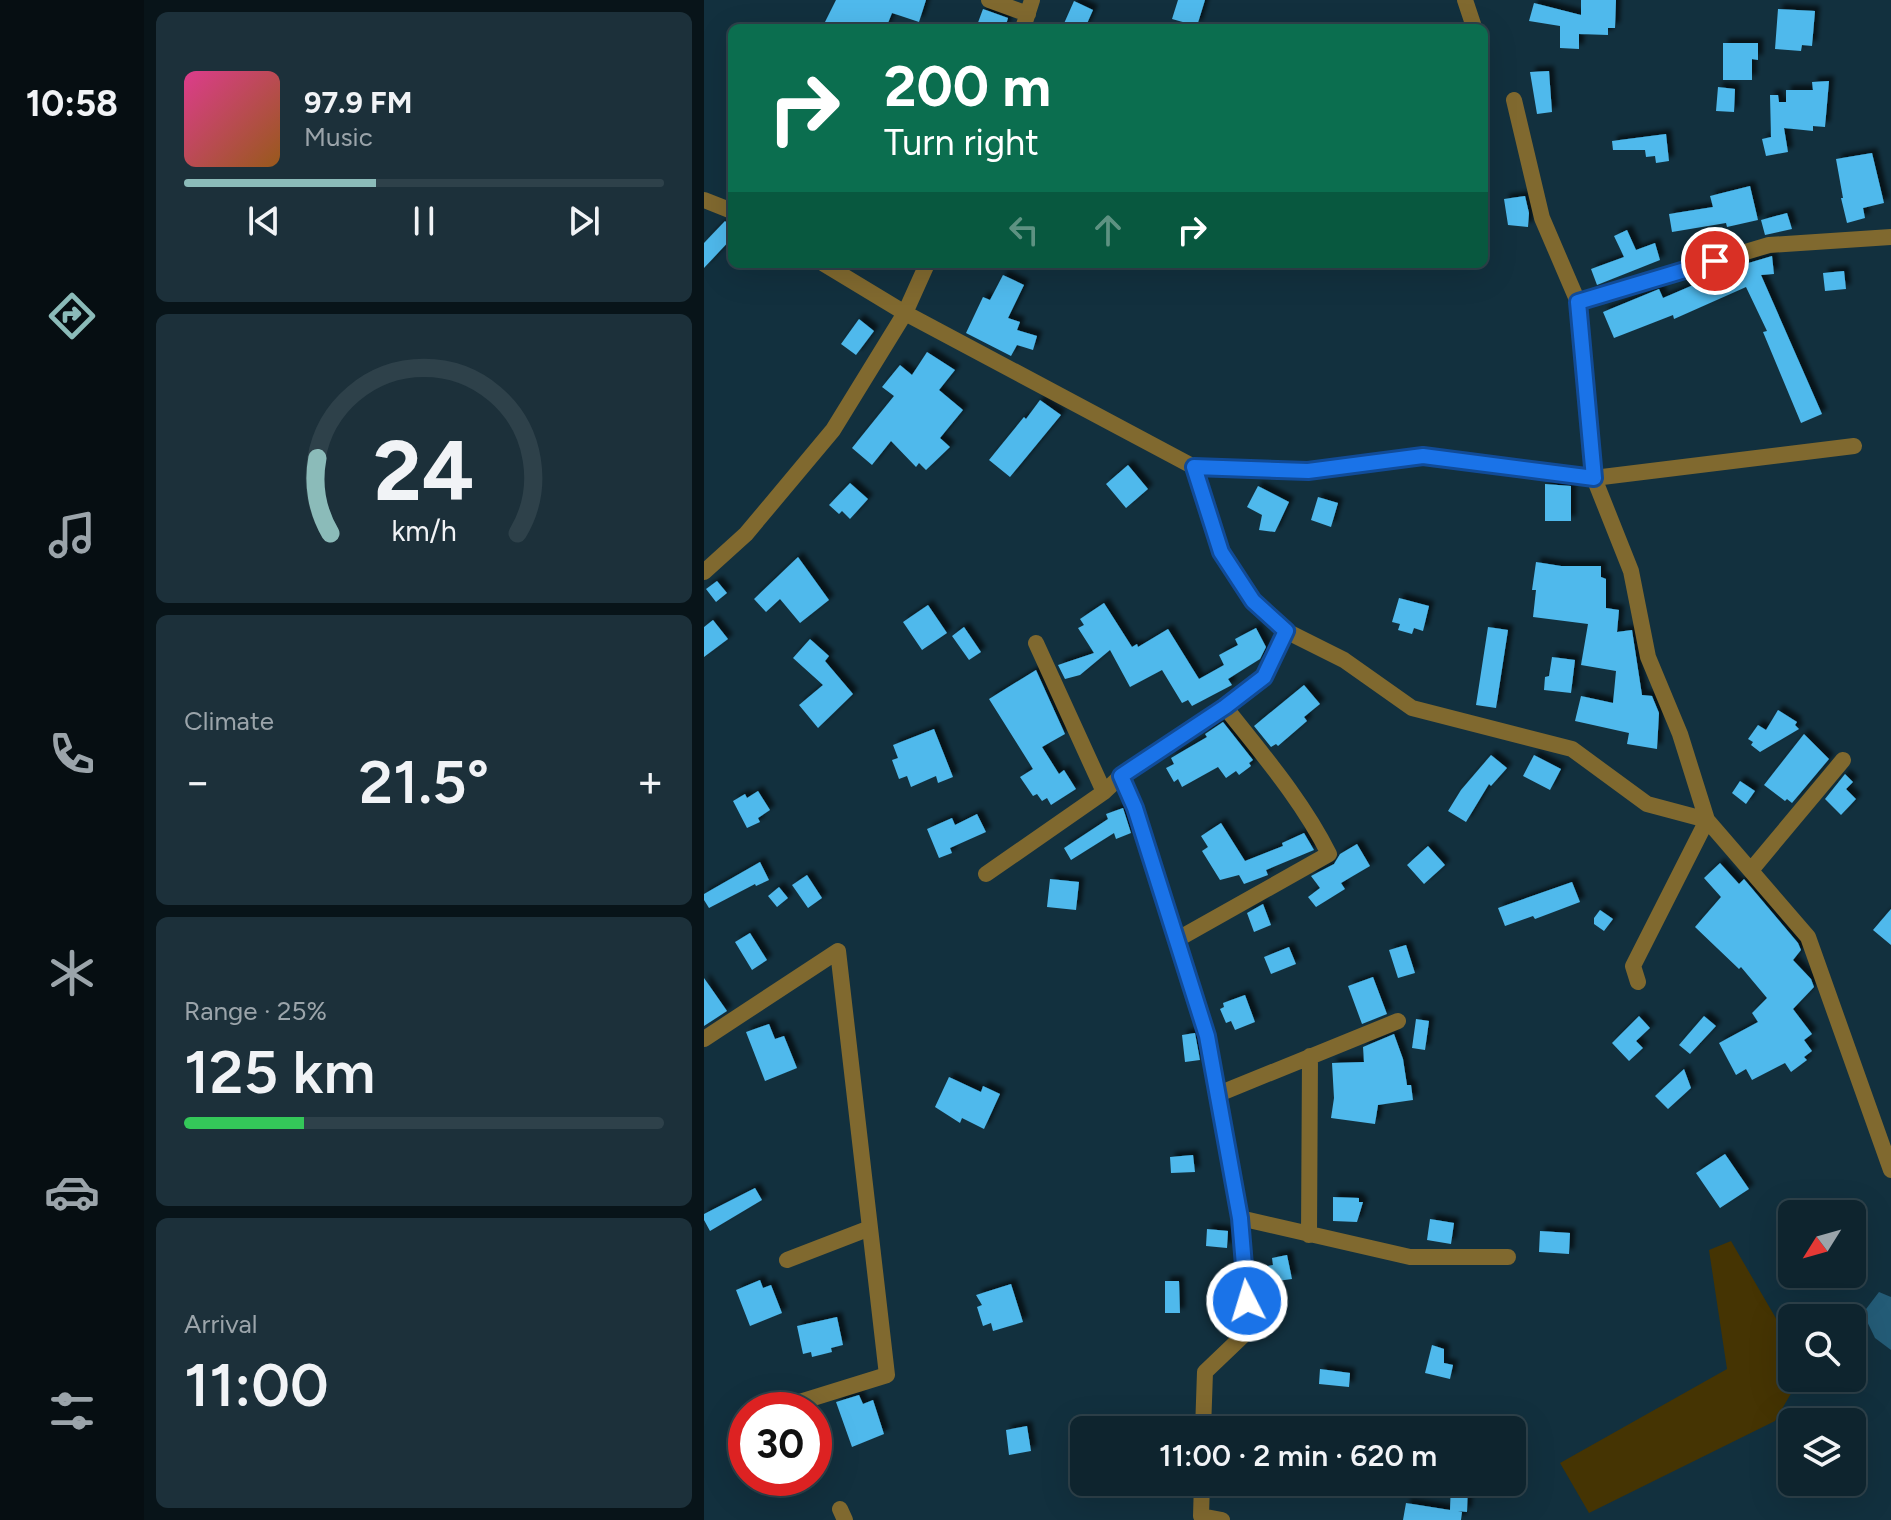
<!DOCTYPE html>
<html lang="en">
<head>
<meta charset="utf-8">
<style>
	body { margin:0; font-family:Figtree,sans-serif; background:#1c303a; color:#f1f3f6; height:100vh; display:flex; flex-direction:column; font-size:30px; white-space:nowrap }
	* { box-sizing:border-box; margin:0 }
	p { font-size:26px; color:#9ba4aa }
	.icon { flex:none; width:44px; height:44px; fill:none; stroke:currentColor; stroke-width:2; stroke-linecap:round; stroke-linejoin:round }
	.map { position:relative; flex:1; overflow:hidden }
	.details { display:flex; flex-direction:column; gap:12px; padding:12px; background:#081419; width:560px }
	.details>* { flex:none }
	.top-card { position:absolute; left:24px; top:24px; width:760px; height:244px; border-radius:12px; box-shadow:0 8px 32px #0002,0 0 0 2px #2e414a; background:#0b6e4f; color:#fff; overflow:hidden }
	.needle { width:52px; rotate:233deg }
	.controls { position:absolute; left:1074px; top:1200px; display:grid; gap:16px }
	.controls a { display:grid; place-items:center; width:88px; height:88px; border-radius:12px; background:#0e242e; box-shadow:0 8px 32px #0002,0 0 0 2px #2e414a; font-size:40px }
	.speed { position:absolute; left:24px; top:1392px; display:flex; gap:16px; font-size:40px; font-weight:700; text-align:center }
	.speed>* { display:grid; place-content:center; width:104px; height:104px; border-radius:50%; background:#0e242e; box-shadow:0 8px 32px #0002,0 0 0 2px #2e414a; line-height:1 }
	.speed .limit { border:12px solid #d22; background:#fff; color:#111 }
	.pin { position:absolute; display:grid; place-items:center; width:68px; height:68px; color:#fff; margin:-34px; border:4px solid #fff; border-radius:50%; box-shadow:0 2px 8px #0007 }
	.me { position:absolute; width:88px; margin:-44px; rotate:355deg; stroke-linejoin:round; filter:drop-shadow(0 0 6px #0008) }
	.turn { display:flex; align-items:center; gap:28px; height:168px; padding:0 24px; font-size:36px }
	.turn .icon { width:104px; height:104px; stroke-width:2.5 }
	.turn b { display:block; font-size:56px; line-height:68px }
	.lanes { display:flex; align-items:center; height:76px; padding:0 24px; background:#0003; justify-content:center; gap:40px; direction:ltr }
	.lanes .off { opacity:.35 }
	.big { font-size:60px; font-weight:600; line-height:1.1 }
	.details .tile { flex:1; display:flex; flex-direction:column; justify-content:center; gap:12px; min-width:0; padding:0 28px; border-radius:12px; background:#1c303a }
	.details .dial { align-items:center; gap:0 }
	.dial svg { height:208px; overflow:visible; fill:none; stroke:#2e414a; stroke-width:7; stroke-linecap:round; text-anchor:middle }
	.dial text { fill:#f1f3f6; stroke:none }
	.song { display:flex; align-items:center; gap:24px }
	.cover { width:96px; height:96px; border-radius:12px; background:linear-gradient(135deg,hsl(330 70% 55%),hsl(30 70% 35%)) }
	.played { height:8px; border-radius:4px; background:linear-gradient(90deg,#8bbbb9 40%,#2e414a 40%) }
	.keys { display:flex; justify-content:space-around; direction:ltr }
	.heat { display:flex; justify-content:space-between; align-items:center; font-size:44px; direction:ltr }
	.charge { height:12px; border-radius:6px; background:linear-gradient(90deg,#34c759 25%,#2e414a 0) }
	.trip { position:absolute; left:366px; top:1416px; width:456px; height:80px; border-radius:12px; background:#0e242e; box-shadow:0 8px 32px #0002,0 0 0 2px #2e414a; font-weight:600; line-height:80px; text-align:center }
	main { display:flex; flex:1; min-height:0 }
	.tab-bar { display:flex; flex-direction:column; width:144px; justify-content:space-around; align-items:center; background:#060e12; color:#9ba4aa }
	.tab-bar .icon { width:56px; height:56px }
	.tab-bar .current { color:#8bbbb9 }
	.tab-bar b { font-size:36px; color:#f1f3f6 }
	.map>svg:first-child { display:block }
	.green { fill:#453403 }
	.water { fill:#245c77 }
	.building { fill:#4fb9ec; filter:url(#shadow) }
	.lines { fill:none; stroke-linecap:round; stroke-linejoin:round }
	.minor { stroke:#80692f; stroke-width:16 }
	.route-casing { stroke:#114b97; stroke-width:20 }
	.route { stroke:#1a73e8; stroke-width:14 }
</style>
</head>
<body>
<main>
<nav class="tab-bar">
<b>10:58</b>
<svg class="icon current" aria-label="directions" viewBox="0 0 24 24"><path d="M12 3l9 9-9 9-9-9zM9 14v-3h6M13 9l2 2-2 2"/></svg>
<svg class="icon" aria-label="music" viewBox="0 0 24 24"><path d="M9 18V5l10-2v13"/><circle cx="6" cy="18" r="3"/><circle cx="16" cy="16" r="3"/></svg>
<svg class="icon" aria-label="phone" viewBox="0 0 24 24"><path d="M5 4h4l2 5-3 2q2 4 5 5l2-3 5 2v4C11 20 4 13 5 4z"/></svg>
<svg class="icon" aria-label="climate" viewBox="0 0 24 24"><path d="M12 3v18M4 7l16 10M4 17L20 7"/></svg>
<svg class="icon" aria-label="car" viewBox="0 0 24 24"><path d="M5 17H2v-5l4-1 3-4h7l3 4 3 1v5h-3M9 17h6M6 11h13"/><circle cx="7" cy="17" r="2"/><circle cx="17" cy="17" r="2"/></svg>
<svg class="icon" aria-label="filters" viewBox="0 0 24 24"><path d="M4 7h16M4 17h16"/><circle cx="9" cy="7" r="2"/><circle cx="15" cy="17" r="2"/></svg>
</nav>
<section class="details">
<div class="tile">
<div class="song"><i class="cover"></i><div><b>97.9 FM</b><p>Music</p></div></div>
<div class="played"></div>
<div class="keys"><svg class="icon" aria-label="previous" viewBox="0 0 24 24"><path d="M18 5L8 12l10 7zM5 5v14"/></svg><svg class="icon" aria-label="pause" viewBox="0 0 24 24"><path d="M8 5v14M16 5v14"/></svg><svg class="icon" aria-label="next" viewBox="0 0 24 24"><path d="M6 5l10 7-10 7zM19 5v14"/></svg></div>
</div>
<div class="tile dial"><svg viewBox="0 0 100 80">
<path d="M14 69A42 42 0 1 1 86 69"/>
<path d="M14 69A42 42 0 0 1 9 40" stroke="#8bbbb9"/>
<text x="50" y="56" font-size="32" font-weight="700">24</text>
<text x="50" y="72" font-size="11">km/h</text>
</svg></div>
<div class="tile"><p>Climate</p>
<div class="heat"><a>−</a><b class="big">21.5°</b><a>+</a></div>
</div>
<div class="tile"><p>Range · 25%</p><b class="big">125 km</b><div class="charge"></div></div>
<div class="tile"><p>Arrival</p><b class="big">11:00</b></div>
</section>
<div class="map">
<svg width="1187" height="1520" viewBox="0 0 1187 1520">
	<defs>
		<filter id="shadow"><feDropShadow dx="5" dy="-5" stdDeviation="2" flood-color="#0009"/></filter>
	</defs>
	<rect width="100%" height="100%" fill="#12303e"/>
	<path class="green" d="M1027,1241L1088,1346V1378H1096L1071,1421L885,1513L856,1463L1023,1369L1005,1250Z"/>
	<path class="water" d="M1175,1292L1187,1297V1350L1171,1338L1159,1313Z"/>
	<path class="building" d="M132,0H222L215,22L188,13L182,28H118Z
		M474,0H501L493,26L468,19Z
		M877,0H912L911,28H904V35L875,34V49L856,48V26L825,21L830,3L877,15Z
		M370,1L389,10L381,28H358Z
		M279,9L304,18L301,28H272Z
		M1074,9L1111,11L1108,46L1098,45L1097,51L1071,49Z
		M1019,43H1054V60L1048,59V80H1019Z
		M845,71L848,112L833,114L826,72Z
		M1125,81L1121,127L1109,126V131L1080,128L1084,152L1062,156L1058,139L1067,137L1066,95H1074L1075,102H1082V90H1109L1108,82Z
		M1014,87L1031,89L1030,112L1012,111Z
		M962,134L965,161L952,163L951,156L942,157L941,150H909L908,141Z
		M1168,153L1180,203L1159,208L1161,218L1143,223L1137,198H1139L1132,159Z
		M1046,186L1054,220L1023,227L1022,223L968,232L965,214L1009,207L1006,196Z
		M821,196L825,213L824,227L804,225L800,199Z
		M1083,213L1088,229L1061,235L1057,220Z
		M21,221L28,228V238L0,268V243Z
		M923,230L932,250L951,243L956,260L893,285L887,269L920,257L910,236Z
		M1068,256L1070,274L1057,275L1118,414L1097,423L1059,332L1063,331L1042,287L970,319L969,315L910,338L899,312L955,289L959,298L1031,267Z
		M1140,271L1142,289L1121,291L1119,273Z
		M299,275L320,285L304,318L316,322L313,330L333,336L329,350L313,345L307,356L262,333L279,297L286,300Z
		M155,319L170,331L152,355L137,344Z
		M223,352L251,370L235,390L259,410L236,438L246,447L222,470L215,463L212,467L187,441L168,465L148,448L190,396L178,387L196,365L208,375Z
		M336,400L357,415L306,477L285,460L320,417L322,419Z
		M424,465L444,489L422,508L402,484Z
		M146,483L164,499L146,519L138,511L135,514L125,505Z
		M841,484L867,486V521H841Z
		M554,486L585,502L571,532L555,530L558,515L543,507Z
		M614,497L634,503L627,527L607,520Z
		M94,557L125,600L96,623L76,599L62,612L50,599Z
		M832,562L857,566H897V577L902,579V608L915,610L913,632L928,630L938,695L948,696L955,713L953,749L923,744L925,733L871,721L877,696L909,703L912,671L877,665L884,624L829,617L832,590H828Z
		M13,581L23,593L12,602L2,589Z
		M695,598L725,606L719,631L710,628L708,634L694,630L696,624L688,622Z
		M400,603L428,647L433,644L434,647L464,629L495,679L520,665L515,655L534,645L531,639L552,628L562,647L556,659L524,679L528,685L488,706L484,700L478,703L458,670L426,687L406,650L376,675L361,679L354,665L390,653L374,628L380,625L376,619Z
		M224,605L243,633L218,650L199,622Z
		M9,620L24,639L0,657V627Z
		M260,627L277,652L265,660L248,636Z
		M784,627L804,630L792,708L772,705Z
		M106,639L125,656L121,661L149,694L114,728L95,705L119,685L89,658Z
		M848,657L871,660L867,693L840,690L841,677L845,676Z
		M332,670L361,734L338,747L355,774L360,770L372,789L347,805L343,798L338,801L333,794L329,796L316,777L329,769L285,699Z
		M600,685L616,704L600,717L603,721L574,746L572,744L567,747L550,726Z
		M1074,710L1093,722L1091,725L1095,729L1056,752L1047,745L1049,742L1044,739L1054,725L1062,730Z
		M519,722L549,760L545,763L547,766L535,775L532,771L522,778L514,767L478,787L474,779L470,782L462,768L470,764L467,758L503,737L501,734Z
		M230,729L249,777L234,783L232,776L207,787L203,776L195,779L188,760L194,758L189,745Z
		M1100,734L1125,759L1088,803L1083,799L1081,801L1060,785Z
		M787,755L803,768L787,786L785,784L762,822L744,811L757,790Z
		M830,755L857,769L846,790L819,776Z
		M1141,774L1149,782L1142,789L1152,799L1137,815L1121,799Z
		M1036,781L1051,791L1042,804L1028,793Z
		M54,791L66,810L54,818L56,822L43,828L29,801L41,794L43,798Z
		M419,808L427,833L412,839L410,833L367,860L360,848L404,819L402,814Z
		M273,814L282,832L246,848L248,853L235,858L223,829L248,818L251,825Z
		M517,823L541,861L579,846L578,843L600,833L610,850L562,870L564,875L540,884L535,875L516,880L498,851L504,847L497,836Z
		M653,844L666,866L637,883L641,889L612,907L604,897L616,888L607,876L630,864L636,854Z
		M724,846L741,865L720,884L703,865Z
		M56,862L65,880L52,886L51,884L5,908L0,900V894Z
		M1016,863L1035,884L1040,879L1094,943L1097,950L1089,960L1107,979L1110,987L1089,1009L1108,1034L1100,1040L1108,1051L1100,1057L1103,1060L1087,1072L1081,1063L1048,1080L1042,1069L1032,1075L1015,1043L1054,1022L1048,1013L1063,998L1037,967L1035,969L991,927L1017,897L1000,878Z
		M103,875L118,898L104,908L88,885Z
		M346,879L375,882L372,910L343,907Z
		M868,882L876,902L831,919L829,916L801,926L794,908Z
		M75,887L84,898L73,907L64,896Z
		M559,904L567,925L550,932L543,913Z
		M1187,909V945L1169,930Z
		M896,910L909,919L900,931L890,924V918Z
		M46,933L63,960L48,970L31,942Z
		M702,945L711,973L694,978L685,950Z
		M585,947L592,964L567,974L560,957Z
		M669,977L683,1014L658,1024L644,986Z
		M0,978L23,1011L0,1026Z
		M541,995L551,1022L531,1030L527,1021L522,1023L516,1009L520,1007L519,1003Z
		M935,1016L946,1028L932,1041L939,1048L925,1061L908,1043Z
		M1000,1016L1012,1026L986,1054L975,1045Z
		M712,1019L725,1021L721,1050L708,1048Z
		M65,1024L71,1039L80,1036L93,1068L61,1081L42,1032Z
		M491,1033L496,1060L481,1062L478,1035Z
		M690,1034L699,1059L703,1085H707L709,1100L674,1105L671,1124L627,1118L630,1098L628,1063L660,1062L659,1047Z
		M980,1069L987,1088L964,1109L951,1096Z
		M245,1077L277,1092L279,1086L296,1094L280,1129L258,1118L256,1123L231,1107Z
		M1021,1154L1045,1189L1016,1208L992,1173Z
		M489,1155L491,1172L467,1173L466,1157Z
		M51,1188L58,1200L6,1231L0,1220V1214Z
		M629,1197L655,1198V1202H659L653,1222L629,1221Z
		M726,1219L750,1223L747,1244L723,1240Z
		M503,1229L524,1231L523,1248L502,1246Z
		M836,1231L866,1233L865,1254L835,1252Z
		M583,1255L588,1279L566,1282L563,1266L569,1265L568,1258Z
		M56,1280L59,1288L67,1285L78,1313L46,1326L32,1290Z
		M461,1281H475L476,1313H461Z
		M307,1284L319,1322L289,1331L287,1323L279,1326L273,1307L278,1305L272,1295Z
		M133,1317L139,1345L127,1348L128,1352L108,1357L107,1352L99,1354L93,1326Z
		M728,1345L740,1349V1363L749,1365L746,1379L721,1373Z
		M616,1369L646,1373L645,1387L615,1384Z
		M155,1395L159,1404L169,1400L180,1434L148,1447L132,1402Z
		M323,1426L327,1451L305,1455L302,1430Z
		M747,1482H764L763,1512L754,1511L758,1512L757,1520H699L702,1503L746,1510Z"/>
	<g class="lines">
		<path class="minor" d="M285,0L324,14
			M761,0L769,24
			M319,28L328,0
			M810,100L838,218L874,302L890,478L927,571L944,657L976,734L1003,820L1104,937L1187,1170
			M0,200L28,211
			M120,264L201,313L490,467L604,471L719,456L890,478L1150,446
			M874,302L1065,245L1187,237
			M490,467L517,552L549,601L582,631L640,660L708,708L868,749L943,804L1003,820L929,966L934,982
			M0,572L42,534L129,430L201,313L223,264
			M332,643L400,792
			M417,776L431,808L503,1036L536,1218L546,1329L501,1372L499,1430
			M1048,869L1139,760
			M282,874L400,792L417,776L521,707L560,677L582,631
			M474,939L625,854C598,800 558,754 521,707
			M0,1039L134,951L183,1375L83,1406
			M512,1095L694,1021
			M536,1218L706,1257H804
			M605,1235L606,1056
			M83,1260L166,1228
			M498,1482L497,1516L518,1520
			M136,1509L141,1520"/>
	</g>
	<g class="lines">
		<defs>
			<path id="route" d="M543,1301L536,1218L503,1036L431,808L417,776L521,707L560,677L582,631L549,601L517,552L490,467L604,471L719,456L890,478L874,302L1011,261"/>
		</defs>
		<use href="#route" class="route-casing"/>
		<use href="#route" class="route"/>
	</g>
</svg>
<div class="controls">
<a><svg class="needle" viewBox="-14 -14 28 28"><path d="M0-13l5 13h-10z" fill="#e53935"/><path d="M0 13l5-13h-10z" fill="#9ba4aa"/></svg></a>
<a><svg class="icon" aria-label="search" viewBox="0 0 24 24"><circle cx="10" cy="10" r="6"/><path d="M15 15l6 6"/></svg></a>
<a><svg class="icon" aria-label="layers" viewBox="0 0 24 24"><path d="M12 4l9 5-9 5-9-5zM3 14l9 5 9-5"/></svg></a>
</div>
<div class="speed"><div class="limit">30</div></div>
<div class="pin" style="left:1011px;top:261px;background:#d93025"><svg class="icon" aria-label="arrive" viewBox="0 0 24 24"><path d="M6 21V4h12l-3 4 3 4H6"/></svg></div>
<svg class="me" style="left:543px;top:1301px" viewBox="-20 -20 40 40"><circle r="17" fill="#1a73e8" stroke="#fff" stroke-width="3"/><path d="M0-11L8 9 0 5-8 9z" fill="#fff"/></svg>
<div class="trip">11:00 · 2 min · 620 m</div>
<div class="top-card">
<div class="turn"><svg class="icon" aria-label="right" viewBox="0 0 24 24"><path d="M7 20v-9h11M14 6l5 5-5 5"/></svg><div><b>200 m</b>Turn right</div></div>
<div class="lanes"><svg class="icon off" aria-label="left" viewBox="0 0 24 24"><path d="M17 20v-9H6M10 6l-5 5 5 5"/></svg><svg class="icon off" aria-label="ahead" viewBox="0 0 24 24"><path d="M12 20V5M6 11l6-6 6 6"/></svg><svg class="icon" aria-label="right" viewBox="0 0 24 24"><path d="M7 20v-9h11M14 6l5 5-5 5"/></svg></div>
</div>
</div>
</main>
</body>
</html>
